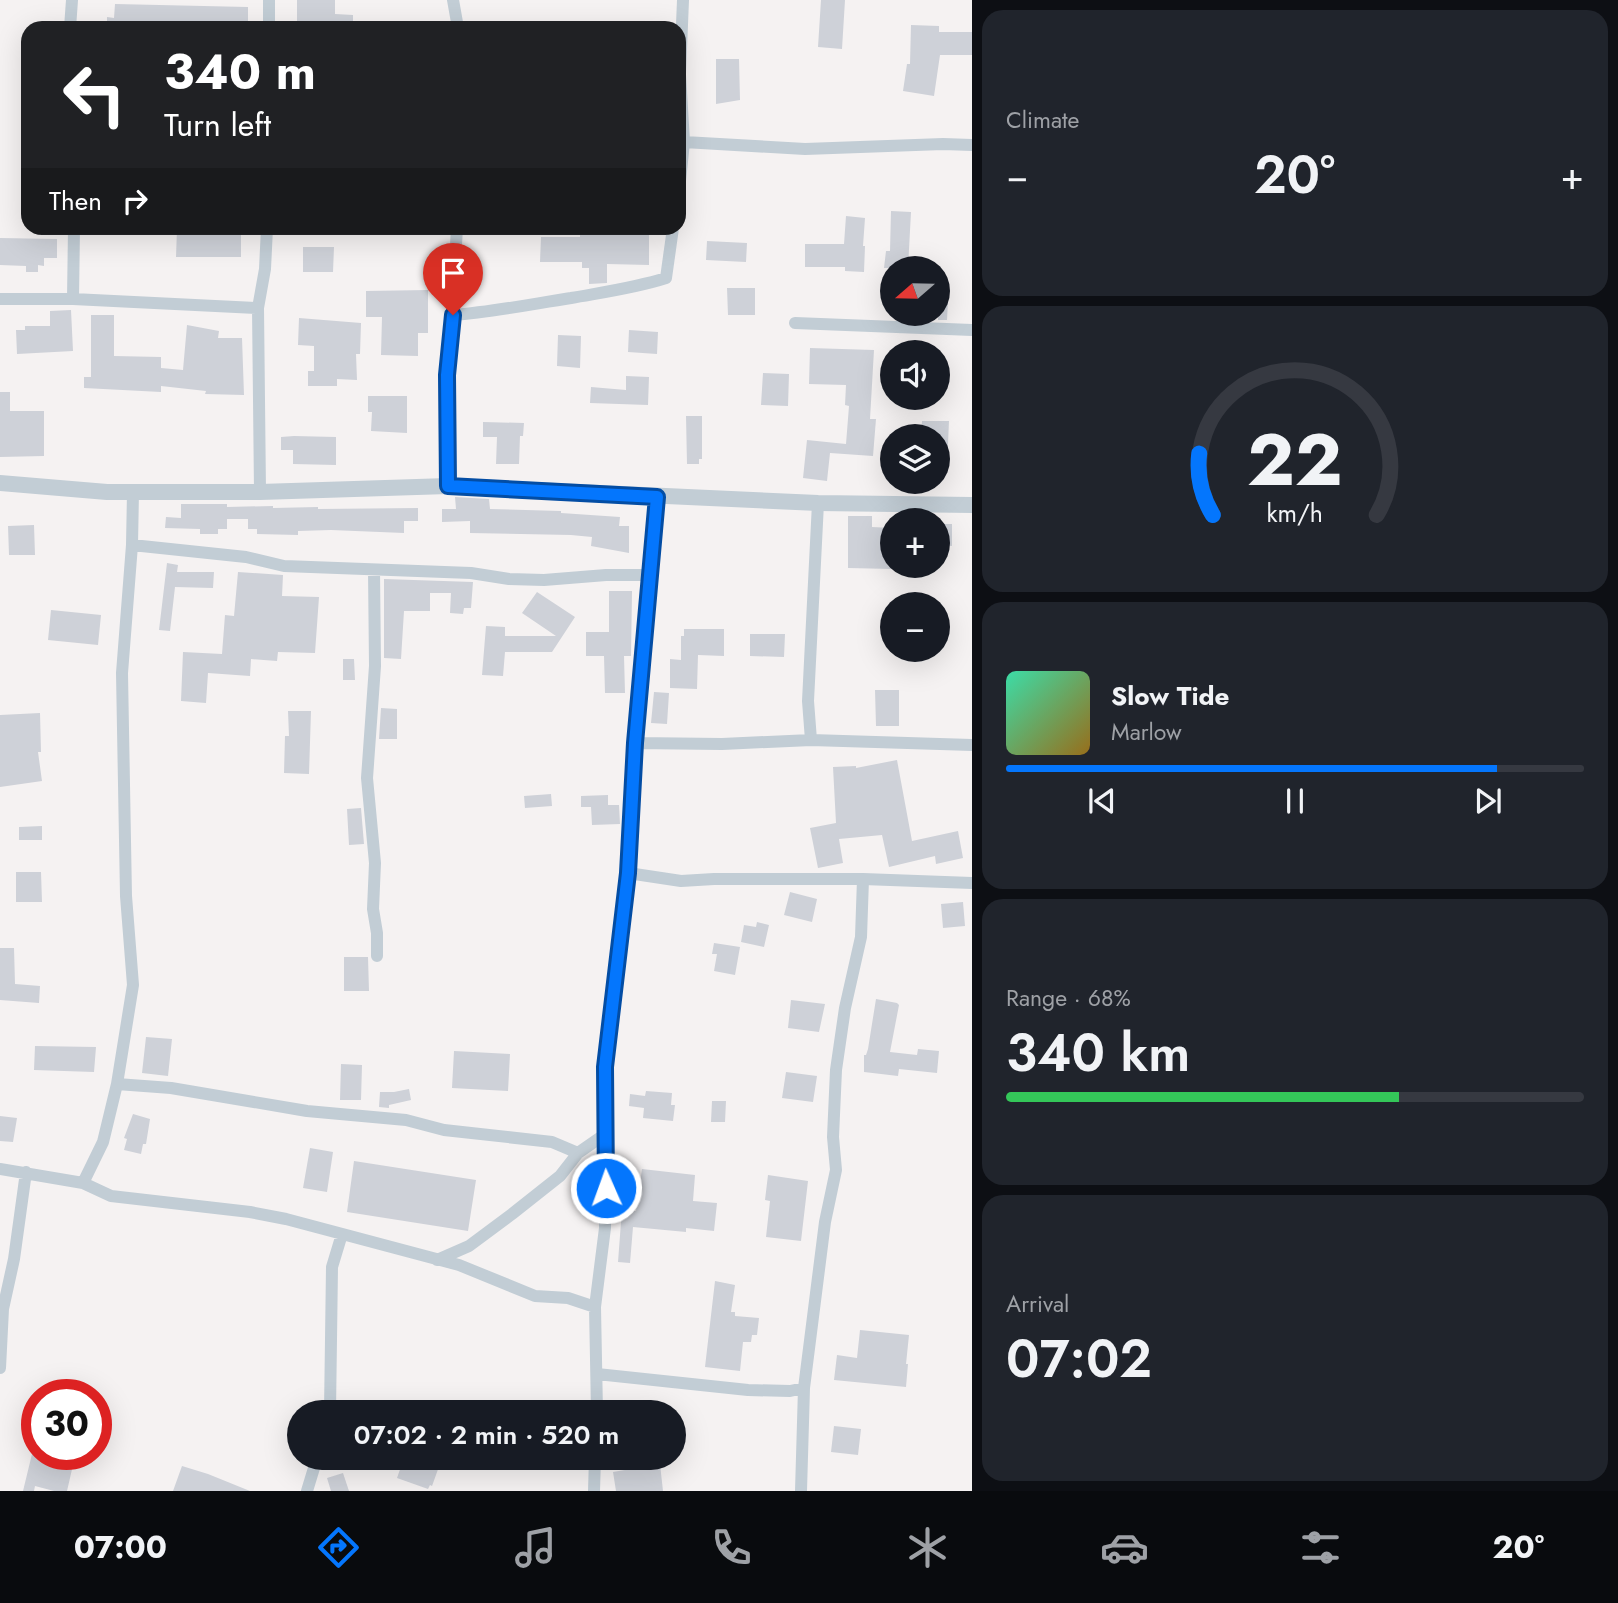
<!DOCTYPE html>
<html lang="en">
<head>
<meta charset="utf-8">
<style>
	body { margin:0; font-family:Jost,sans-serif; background:#20242c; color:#f1f3f6; height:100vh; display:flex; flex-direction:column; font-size:26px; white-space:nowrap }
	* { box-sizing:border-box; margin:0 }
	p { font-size:23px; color:#9ea1a6 }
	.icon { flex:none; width:38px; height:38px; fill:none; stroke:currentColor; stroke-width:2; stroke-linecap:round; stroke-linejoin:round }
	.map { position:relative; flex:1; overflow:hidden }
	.side { display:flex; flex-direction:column; gap:10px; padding:10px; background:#0d0f14; width:646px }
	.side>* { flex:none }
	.hud { position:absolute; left:21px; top:21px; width:665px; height:214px; border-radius:21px; box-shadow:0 7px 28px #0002; background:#202124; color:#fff; overflow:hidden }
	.needle { width:46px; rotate:250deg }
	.tools { position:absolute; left:880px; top:256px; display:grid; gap:14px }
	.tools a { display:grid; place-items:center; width:70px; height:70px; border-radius:50%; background:#171b24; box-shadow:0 7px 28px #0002; font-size:35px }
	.speed { position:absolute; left:21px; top:1379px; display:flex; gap:14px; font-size:35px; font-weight:700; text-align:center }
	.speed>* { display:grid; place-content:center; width:91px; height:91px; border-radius:50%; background:#171b24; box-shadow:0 7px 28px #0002; line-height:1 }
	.speed .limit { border:10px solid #d22; background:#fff; color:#111 }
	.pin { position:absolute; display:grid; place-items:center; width:60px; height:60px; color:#fff; margin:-72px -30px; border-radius:50% 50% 50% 0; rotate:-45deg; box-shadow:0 0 7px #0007 }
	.pin .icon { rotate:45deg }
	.me { position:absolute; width:77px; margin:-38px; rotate:358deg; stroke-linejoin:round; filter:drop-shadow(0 0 5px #0008) }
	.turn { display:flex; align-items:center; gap:24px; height:147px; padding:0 28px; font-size:32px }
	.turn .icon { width:91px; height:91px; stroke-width:2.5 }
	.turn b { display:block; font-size:49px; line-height:60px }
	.then { display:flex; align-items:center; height:66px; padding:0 28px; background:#0003; gap:14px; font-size:26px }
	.big { font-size:52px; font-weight:600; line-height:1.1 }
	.side .card { flex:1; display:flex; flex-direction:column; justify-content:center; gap:10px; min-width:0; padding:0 24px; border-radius:21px; background:#20242c }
	.side .dial { align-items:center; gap:0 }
	.dial svg { height:182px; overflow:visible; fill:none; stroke:#363941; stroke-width:7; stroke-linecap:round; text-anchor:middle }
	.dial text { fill:#f1f3f6; stroke:none }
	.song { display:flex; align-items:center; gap:21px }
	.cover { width:84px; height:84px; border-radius:10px; background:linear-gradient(135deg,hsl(160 70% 55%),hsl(40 70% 35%)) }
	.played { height:7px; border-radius:4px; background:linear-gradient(90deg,#0476fd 85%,#363941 85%) }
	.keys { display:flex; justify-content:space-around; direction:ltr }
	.heat { display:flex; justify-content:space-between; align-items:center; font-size:38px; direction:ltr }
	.charge { height:10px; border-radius:5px; background:linear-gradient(90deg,#34c759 68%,#363941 0) }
	.trip { position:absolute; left:287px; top:1400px; width:399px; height:70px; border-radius:35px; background:#171b24; box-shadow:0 7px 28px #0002; font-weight:600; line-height:70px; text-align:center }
	.menu { display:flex; height:112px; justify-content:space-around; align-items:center; background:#090b0e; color:#9ea1a6 }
	.menu .icon { width:49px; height:49px }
	.menu .active { color:#0476fd }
	.menu b { font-size:32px; color:#f1f3f6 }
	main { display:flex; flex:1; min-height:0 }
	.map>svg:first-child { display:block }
	.building { fill:#ced1d8 }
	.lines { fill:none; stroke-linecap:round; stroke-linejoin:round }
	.minor { stroke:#c2cdd5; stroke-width:12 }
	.tertiary { stroke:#c2cdd5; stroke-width:16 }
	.route-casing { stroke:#034da4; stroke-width:18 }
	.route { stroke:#0476fd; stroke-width:12 }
</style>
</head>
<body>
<main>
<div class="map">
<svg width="973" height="1491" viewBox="0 0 973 1491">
	<rect width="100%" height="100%" fill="#f5f2f2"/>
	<path class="building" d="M297,0H335V14L353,15V28H297Z
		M821,0H845L842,49L818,47Z
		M115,4L248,7V28H107V17L114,18Z
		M911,25L939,26V32H972V55H940L934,96L903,91L907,64H910Z
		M716,59H739L740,100L716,104Z
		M891,211L911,212L908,268H884L886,251H890Z
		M846,216L865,218L863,246H865L864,272L845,271V267H805V244H844Z
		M580,228H649V265L607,264V283L589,284V268H582V262H540L541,237H580Z
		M177,229L241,230V257H176Z
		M0,238L57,239V258H44V266L38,265V272H26V266L0,265Z
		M707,241L747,243L746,262L706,260Z
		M303,247H334L333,272H303Z
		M938,282H949L947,320H938Z
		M727,288H755V315H728Z
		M428,290V333H418V356L381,355L382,317H366V291Z
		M71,310L73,351L17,354L16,330H25V326H50V311Z
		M91,315H114V356L161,357V368L183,370L187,325L219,331L218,338H242L244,395L205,394L206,391L161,386V392L84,388V377H91Z
		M299,318L361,323L360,354H356L357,380L337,379V386H308V371H314V346L298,345Z
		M629,330L658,332L657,354L628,352Z
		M558,335L581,336L580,368L557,366Z
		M810,348L874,350L870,419H876L873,456L830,453L827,481L803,478L807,440L846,444L849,406L845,405L846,385L809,384Z
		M763,373L789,374L788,406L761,405Z
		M626,376L649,377L648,405L590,403L591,387L626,390Z
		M0,392H10V411H44V456L0,457Z
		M368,396H407V433L371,431L372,412H368Z
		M686,416H702V459H699V464H687Z
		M922,421H949L947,466H938V436H921Z
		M483,422L524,423L523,436H520L519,464H496L497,437H483Z
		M294,436L336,437V465L293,464V450H281V437Z
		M455,497L489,499L490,509L561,511V513L620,517L619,526H629V553L591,546L592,537L571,535L470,533V521L442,522V509H456Z
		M181,504H227V507L273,506V508L318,507V509L418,508V521H404V533L331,530L298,531V535L257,534V529H248V519H227V529H218V534H200V529L165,528L166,517L181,518Z
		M848,516H872V527L892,528V569L848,568Z
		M938,524H952V546L938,545Z
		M34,525L35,555H9L8,526Z
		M167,563L178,565L177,572H214L213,588L175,587L170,631L159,630Z
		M238,572L283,575L282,596L319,597L315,653L278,652L277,661L251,659L250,676L208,673L206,703L181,701L183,652L222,654L225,615L234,616Z
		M384,579L473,582L471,608H464L463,614L450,613L451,593H430V611H404L401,659L384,658Z
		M609,591H632L631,656H624L625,693H605L604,656H586V632H609Z
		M537,592L575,617L552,652H505L503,676L482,675L486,626L505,627V636H556L522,613Z
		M51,610L101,615L98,645L48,640Z
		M684,629H724V656L698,655L697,689L670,688V659L681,660V636H684Z
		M750,634H785L784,657L750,656Z
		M343,659H354L355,680H343Z
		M875,690H899V726H876Z
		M654,692L669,693L667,724L651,723Z
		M381,708L397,709V739H379Z
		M288,711H311L309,774L284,773L285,736H289Z
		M40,713L41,752H38L42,781L0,787V715Z
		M897,760L912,841L958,831L963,858L936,864L935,856L889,867L882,835L839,839L843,863L818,868L810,828L836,823L833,767L856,766V768Z
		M551,794L552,806L525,808L524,796Z
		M608,795V805H619L620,824L592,825L591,807H581V796Z
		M361,808L364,844L349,845L347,809Z
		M42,826V840H19V827Z
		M16,872H41L42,902H16Z
		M790,892L817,899L812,922L784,915Z
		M963,902L965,926L943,928L941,904Z
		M757,922L769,925L764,947L741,942L744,925L756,927Z
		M714,943L740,947L735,975L714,971L717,954H712Z
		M0,948H14L15,984L40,986L39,1003L0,1000Z
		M344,957H368L369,991H344Z
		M876,999L897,1003L899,1005L890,1052L917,1055L918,1049L939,1051L937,1073L899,1069L898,1076L864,1072V1055H866L868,1049Z
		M791,1000L825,1004L819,1032L788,1028Z
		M146,1037L172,1039L168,1076L142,1073Z
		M35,1046L96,1047L94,1072L34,1070Z
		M454,1051L510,1054L508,1091L452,1088Z
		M341,1064L362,1065L361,1100H340Z
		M786,1072L817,1076L813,1102L782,1098Z
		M409,1089L411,1100L389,1105V1108L379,1107L380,1092H394Z
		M646,1091L672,1093L671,1105H675L673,1121L643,1118L644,1108L629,1106L630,1094L645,1096Z
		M712,1101H726L725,1122H711Z
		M133,1114L150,1119L146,1144H143L141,1154L124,1150L127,1139L124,1138Z
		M0,1116L17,1118L13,1142L0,1141Z
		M310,1148L333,1152L327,1192L303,1188Z
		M354,1161L476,1180L468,1231L347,1212Z
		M642,1169L695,1175L693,1201L717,1203L714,1231L686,1228V1232L633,1227L630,1263L618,1262L622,1209L636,1211Z
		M768,1175L808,1181L801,1241L766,1237L770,1201L765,1200Z
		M715,1281L735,1285L731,1312H735V1316L759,1318L757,1335H752L751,1342H743L740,1371L705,1367Z
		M860,1330L909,1335L906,1364H908L906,1387L834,1380L837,1355L857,1358Z
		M834,1426L861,1429L858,1455L831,1452Z
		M32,1454L73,1465L67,1491H54L35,1486L34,1491H23Z
		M404,1458L423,1461L424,1458H431L441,1461L432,1486L430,1485L428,1489L397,1478Z
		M660,1464L663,1491H616L613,1472Z
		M182,1466L208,1474L250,1491H173Z
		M343,1473L349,1491H331L327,1478Z"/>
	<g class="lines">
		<path class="minor" d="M453,0L458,28
			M70,28L72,0
			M269,28V0
			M684,142L805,149L943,144L973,145
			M679,191L684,142L680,74L683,0
			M0,299H73L258,308
			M73,299L74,228
			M453,315C493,312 532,304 571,298C604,292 635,288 666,278L673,228
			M795,323L973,330
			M448,486V375L457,228
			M260,492L258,308L265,269L267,228
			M132,545L246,557L284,566L471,573L509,579L544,580L606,575H650
			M374,570L375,666L367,778L375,863L373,909L377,933V956
			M811,740L808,701L818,503
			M635,743L722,744L811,740L973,745
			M628,873L681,881L714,879H863L973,883
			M117,1084L171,1088L307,1111L406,1120L444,1130L552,1142L578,1153
			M0,1169L83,1183L111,1196L250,1212L286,1219L459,1265L535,1296L568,1298L595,1307
			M83,1183L103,1142L117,1084L133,985L126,896L122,673L132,545L133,492
			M437,1260L469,1246L512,1214L560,1176L578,1153L604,1135
			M0,1368L3,1309L14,1259L26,1172
			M597,1374L748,1390L790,1391L804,1388
			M330,1412L332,1267L342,1234
			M597,1412L595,1307L605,1228V1067L628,873L635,743L657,497
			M307,1491L317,1458
			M594,1491L595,1458
			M801,1491L804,1388L825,1222L836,1170L833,1137L836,1070L845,1008L861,937L863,879"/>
		<path class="tertiary" d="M0,483L107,492H260L448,486L818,503L973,505"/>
	</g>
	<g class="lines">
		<defs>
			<path id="route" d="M453,315L447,375L448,486L657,497L635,743L628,873L605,1067L606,1188"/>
		</defs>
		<use href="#route" class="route-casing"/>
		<use href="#route" class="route"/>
	</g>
</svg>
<div class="tools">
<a><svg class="needle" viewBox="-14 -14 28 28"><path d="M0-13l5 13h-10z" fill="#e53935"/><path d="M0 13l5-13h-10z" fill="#9ea1a6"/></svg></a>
<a><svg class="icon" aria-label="sound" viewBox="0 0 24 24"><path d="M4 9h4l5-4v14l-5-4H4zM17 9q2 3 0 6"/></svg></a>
<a><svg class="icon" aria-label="layers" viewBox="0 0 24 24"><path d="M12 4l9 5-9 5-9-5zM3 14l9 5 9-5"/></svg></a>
<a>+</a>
<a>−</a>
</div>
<div class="speed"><div class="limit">30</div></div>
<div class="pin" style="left:453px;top:315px;background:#d93025"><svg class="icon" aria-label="arrive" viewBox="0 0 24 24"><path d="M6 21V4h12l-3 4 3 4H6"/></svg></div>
<svg class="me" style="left:606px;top:1188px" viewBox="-20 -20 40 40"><circle r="17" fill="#0476fd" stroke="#fff" stroke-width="3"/><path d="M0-11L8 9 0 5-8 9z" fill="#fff"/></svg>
<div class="trip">07:02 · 2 min · 520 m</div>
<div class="hud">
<div class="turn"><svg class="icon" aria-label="left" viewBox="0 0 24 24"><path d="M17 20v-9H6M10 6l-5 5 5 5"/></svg><div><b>340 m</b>Turn left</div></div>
<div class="then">Then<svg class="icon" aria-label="right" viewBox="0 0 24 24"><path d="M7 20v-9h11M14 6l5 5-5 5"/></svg></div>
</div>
</div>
<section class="side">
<div class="card"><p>Climate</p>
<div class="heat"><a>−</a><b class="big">20°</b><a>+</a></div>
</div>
<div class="card dial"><svg viewBox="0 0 100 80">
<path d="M14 69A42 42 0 1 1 86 69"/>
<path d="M14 69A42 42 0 0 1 8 42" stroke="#0476fd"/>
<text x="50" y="56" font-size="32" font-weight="700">22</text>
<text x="50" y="72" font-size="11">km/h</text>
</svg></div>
<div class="card">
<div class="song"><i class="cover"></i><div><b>Slow Tide</b><p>Marlow</p></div></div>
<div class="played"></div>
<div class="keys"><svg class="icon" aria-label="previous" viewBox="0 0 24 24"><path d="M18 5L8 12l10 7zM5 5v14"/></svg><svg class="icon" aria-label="pause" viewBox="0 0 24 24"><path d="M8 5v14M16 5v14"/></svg><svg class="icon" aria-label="next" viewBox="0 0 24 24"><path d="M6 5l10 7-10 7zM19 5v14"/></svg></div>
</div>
<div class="card"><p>Range · 68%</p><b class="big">340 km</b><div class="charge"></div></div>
<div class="card"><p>Arrival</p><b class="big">07:02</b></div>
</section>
</main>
<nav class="menu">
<b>07:00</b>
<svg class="icon active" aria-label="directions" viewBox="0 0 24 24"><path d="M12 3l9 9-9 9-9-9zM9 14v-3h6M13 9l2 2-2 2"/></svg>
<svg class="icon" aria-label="music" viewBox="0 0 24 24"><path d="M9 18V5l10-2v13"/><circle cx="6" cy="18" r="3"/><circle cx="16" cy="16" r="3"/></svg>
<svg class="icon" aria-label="phone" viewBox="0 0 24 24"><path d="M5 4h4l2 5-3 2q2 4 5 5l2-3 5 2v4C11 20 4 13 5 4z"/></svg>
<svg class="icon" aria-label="climate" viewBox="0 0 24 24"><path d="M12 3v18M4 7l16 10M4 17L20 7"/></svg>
<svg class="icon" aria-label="car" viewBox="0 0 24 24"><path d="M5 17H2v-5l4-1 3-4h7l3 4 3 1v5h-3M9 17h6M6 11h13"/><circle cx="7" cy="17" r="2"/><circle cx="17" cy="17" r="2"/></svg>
<svg class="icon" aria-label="filters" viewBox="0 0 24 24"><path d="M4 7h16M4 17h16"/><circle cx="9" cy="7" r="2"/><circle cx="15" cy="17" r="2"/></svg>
<b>20°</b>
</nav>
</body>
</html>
